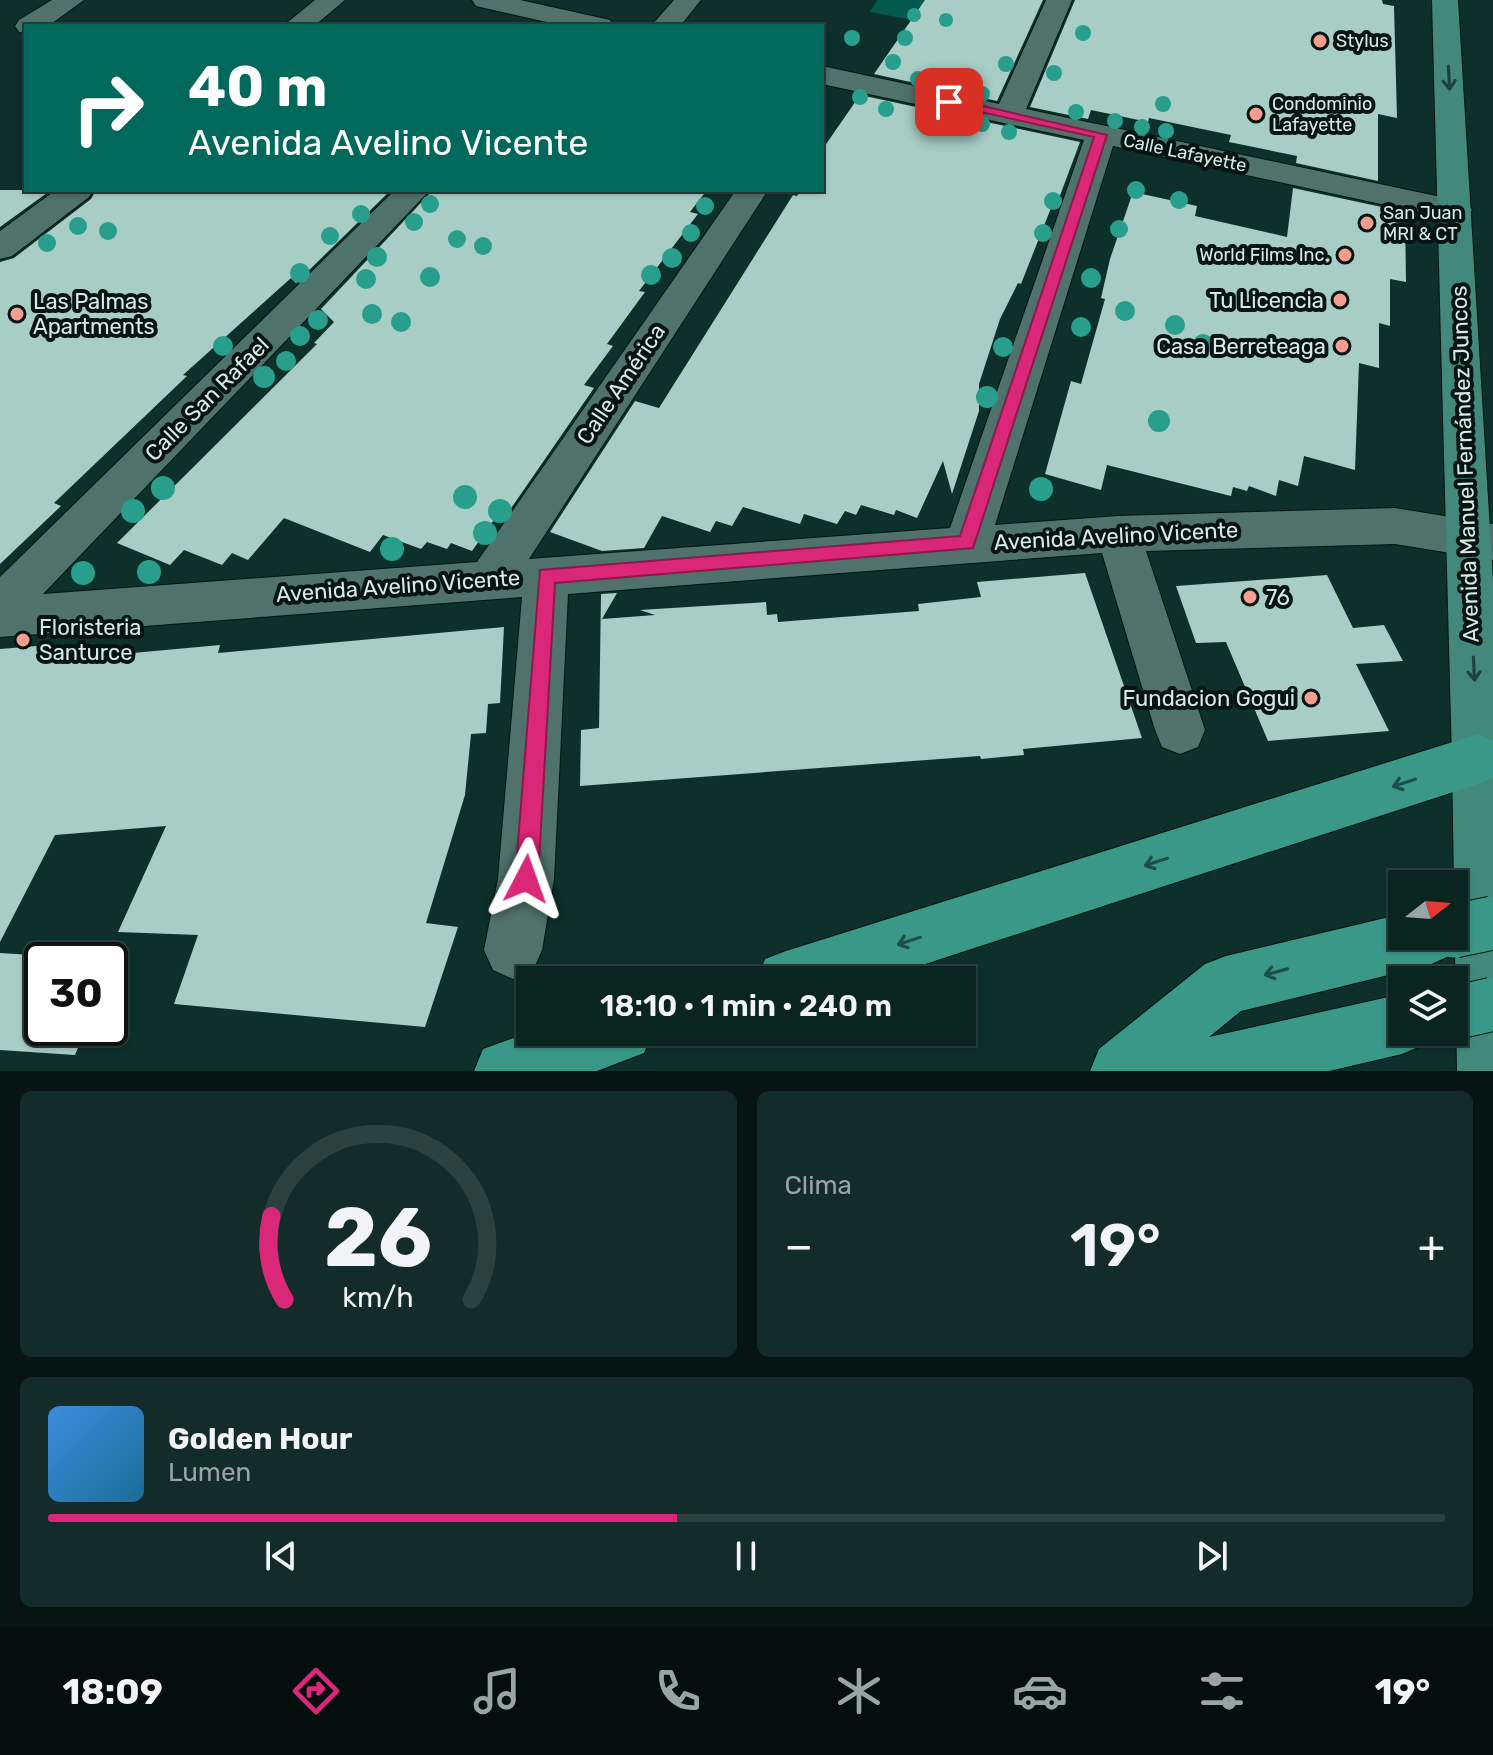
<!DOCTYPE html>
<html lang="es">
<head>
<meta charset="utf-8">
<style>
	body { margin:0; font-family:Rubik,sans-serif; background:#132c29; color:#f1f3f6; height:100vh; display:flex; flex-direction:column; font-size:30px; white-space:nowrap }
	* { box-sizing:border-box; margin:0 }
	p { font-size:26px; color:#99a4a5 }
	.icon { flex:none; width:44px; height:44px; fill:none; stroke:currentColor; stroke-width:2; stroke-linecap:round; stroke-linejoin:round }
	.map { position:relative; height:1071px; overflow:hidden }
	.panel { display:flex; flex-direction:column; gap:20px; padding:20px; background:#061412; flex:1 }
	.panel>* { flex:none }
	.banner { position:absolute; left:24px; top:24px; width:800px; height:168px; border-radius:0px; box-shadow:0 2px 6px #0004,0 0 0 2px #2a413e; background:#00695c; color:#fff; overflow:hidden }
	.needle { width:52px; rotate:73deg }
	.fabs { position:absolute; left:1388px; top:870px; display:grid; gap:16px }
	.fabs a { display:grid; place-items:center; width:80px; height:80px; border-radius:0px; background:#0a2420; box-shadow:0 2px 6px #0004,0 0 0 2px #2a413e; font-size:40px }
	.speed { position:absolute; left:24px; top:942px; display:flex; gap:16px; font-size:40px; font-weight:700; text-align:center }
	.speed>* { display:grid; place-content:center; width:104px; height:104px; border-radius:50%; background:#0a2420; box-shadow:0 2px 6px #0004,0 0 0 2px #2a413e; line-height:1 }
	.speed .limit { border:4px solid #111; border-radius:12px; background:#fff; color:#111 }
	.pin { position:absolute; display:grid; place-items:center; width:68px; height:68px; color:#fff; margin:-34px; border-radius:16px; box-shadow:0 4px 12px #0006 }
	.me { position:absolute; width:88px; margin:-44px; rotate:4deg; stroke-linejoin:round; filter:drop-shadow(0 0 6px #0008) }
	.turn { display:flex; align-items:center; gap:28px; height:168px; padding:0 32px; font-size:36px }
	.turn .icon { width:104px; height:104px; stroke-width:2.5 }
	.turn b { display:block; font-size:56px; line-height:68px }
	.big { font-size:60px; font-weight:600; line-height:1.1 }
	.panel .card { flex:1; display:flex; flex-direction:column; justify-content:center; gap:12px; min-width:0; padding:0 28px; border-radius:12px; background:#132c29 }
	.panel .dial { align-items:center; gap:0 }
	.dial svg { height:208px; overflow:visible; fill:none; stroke:#2a413e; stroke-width:7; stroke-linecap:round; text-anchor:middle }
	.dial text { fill:#f1f3f6; stroke:none }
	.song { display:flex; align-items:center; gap:24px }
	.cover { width:96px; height:96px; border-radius:12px; background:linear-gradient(135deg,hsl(210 70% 55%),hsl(200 70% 35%)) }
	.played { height:8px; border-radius:4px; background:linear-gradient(90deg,#db2777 45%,#2a413e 45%) }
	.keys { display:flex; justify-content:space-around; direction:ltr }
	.heat { display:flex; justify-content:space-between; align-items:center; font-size:44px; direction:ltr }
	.panel .tiles { flex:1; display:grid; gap:20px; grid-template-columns:1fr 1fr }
	.card:last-child { grid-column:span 2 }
	.trip { position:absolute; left:516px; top:966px; width:460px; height:80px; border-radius:0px; background:#0a2420; box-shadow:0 2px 6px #0004,0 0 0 2px #2a413e; font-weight:600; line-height:80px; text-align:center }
	.tabs { display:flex; height:128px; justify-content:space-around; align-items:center; background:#040e0d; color:#99a4a5 }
	.tabs .icon { width:56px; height:56px }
	.tabs .on { color:#db2777 }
	.tabs b { font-size:36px; color:#f1f3f6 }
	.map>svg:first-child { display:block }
	.green { fill:#04594d }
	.building { fill:#a8cdc5 }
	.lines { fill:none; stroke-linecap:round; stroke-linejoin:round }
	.minor-casing { stroke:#001712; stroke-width:2 }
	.major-casing { stroke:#001712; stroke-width:2 }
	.highway-casing { stroke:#001712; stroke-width:2 }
	.minor { fill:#4f726b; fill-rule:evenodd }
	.major { fill:#42897c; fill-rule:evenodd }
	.highway { fill:#399888; fill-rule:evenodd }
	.highway-bridge-casing { stroke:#001712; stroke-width:55; stroke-linecap:butt }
	.highway-bridge { stroke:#399888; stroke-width:53 }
	.tree { fill:#279f8c }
	.oneway { stroke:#1f433c }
	.oneway2 { stroke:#1d5047 }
	.route { fill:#db2777; stroke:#8e194d; stroke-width:2 }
	.poi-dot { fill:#f59d8e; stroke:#071512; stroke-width:3 }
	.labels { text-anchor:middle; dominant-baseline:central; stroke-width:8; stroke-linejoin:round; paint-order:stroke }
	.far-poi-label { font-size:18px; fill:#d7eae5; stroke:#071512; text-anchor:start }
	.far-street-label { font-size:18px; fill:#d7eae5; stroke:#071512 }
	.poi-label { font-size:22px; fill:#d7eae5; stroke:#071512; text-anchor:end }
	.street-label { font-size:22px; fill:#d7eae5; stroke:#071512 }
</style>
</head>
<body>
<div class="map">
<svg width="1493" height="1071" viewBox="0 0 1493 1071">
	<rect width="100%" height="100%" fill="#0d302a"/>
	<path class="green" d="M877,0H976L1008,38L870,12Z"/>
	<path class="building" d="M925,0H1043L997,101L874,74Z
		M1075,0H1382L1383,4L1394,6L1397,118L1378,114V181L1296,163L1297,156L1229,142L1231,135L1149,118L1148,122L1091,110L1088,119L1030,107Z
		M860,95L1080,142L1055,209L1051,208L1021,284L1018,283L1000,319L979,384V411L952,494L943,461L917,518L896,510L894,515L861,505L856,515L845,511L837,524L804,514L800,524L743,507L732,526L716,521L710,532L662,516L644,548L602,551L550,532L635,401L659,408L793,195L797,196L801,190H822V150Z
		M1293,188L1405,212L1406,282L1390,279V326L1379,323V368L1359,363L1355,470L1304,456L1298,486L1279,480L1276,496L1249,486L1247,491L1233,487L1231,496L1107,465L1101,490L1045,474L1071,381L1081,384L1105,299L1101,298L1110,259L1133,192L1197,206L1195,216L1287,237Z
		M0,190H51L0,227Z
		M96,190H391L296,283L291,278L183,375L187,376L54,503L61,506L0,564V262L14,258L91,199Z
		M433,190H707L690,212L698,214L639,291L645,292L607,344L613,346L584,385L594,388L505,517L498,514L472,551L451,543L447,549L427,542L421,549L383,535L370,552L284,518L248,560L232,553L222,565L184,550L170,565L117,543L317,344L314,343L334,322L321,309Z
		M1085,573L1142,738L1023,749L1024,755L981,759L980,756L580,786L581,730L599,728L601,594L617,593L602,619L655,615L640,610L766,602L767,615L777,614L778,622L919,611L918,604L981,597L977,582Z
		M1327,575L1353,628L1384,625L1403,661L1356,664L1389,731L1268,741L1226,642L1196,643L1176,586Z
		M504,627L500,703L488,704L486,733L471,734L465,795L426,923L458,927L425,1027L174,1004L198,935L118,932L166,826L55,835L0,942V649L49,645L45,654L102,651L100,656L220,645L218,653Z
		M0,953L113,960L110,969V960H42V1028H86L75,1055L0,1050Z"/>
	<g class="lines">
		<defs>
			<path id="minor" d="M52,0H84L48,26H26V33L19,32L15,26L19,20Z
				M315,0H345L314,26H283Z
				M472,0H520L610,20L614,26H564L476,6Z
				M674,0H701L680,26H651Z
				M1046,0H1072L1026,109L1455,200L1467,203L1472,210L1467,217L1455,220L1113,146L995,525L1118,516L1395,508L1493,524V560L1395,544L1146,551L1205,730L1198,747L1180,754L1162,747L1155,730L1102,553L568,594L554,879L542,950L533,970L513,979L493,970L484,950L498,879L522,597L0,637V577L395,190H430L43,594L477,562L736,190H768L529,559L950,528L1084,140L822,84V66L999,104Z
				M56,190H93L89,197L12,256L0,259V231Z"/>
			<path id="major" d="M1432,0H1458L1493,581V1071H1457L1452,759Z"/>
			<path id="highway" d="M1478,734L1493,740V778L1478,784L876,980H757L765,959L786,951Z
				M1402,914V936H1454V927L1458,936L1449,956L1429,965L1241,1011L1209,1037L1402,994V1032H1429L1423,1045L1402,1054L1329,1071H1090L1099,1049L1205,964L1226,956Z
				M530,1032H653L644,1053L597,1071H474L483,1049Z"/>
		</defs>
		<use href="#minor" class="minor-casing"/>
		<use href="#major" class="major-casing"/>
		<use href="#highway" class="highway-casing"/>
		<use href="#minor" class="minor"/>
		<use href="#major" class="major"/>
		<use href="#highway" class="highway"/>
		<defs>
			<path id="highway-bridge" d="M1454,931L1493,923
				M1454,1013L1493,1004"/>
		</defs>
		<use href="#highway-bridge" class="highway-bridge-casing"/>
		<use href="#highway-bridge" class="highway-bridge"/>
	</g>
	<g class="tree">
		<circle cx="914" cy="15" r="7"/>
		<circle cx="946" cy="20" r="7"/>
		<circle cx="1083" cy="33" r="8"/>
		<circle cx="852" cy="38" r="8"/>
		<circle cx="905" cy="38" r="8"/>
		<circle cx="893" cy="62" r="8"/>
		<circle cx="1006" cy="64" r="8"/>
		<circle cx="1054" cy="73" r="8"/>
		<circle cx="918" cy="79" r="8"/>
		<circle cx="945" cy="84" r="8"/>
		<circle cx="982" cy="94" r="8"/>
		<circle cx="860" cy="97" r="8"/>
		<circle cx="1163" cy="104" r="8"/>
		<circle cx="886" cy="109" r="8"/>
		<circle cx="1076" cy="112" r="8"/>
		<circle cx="1115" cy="121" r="8"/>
		<circle cx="982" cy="124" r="8"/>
		<circle cx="1142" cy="127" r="8"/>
		<circle cx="1166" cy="131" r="8"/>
		<circle cx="1009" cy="132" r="8"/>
		<circle cx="1136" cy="190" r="9"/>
		<circle cx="1179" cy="200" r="9"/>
		<circle cx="1053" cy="201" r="9"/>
		<circle cx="430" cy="204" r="9"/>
		<circle cx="705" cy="206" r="9"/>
		<circle cx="361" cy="214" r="9"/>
		<circle cx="414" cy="222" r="9"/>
		<circle cx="78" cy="226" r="9"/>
		<circle cx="1119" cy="229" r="9"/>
		<circle cx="108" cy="231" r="9"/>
		<circle cx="691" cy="233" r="9"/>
		<circle cx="1043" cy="233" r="9"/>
		<circle cx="330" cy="236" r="9"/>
		<circle cx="457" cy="239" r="9"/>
		<circle cx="47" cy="243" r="9"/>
		<circle cx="483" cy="246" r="9"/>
		<circle cx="377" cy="257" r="10"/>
		<circle cx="672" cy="258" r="10"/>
		<circle cx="300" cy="273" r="10"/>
		<circle cx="651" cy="275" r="10"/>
		<circle cx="430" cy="277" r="10"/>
		<circle cx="1091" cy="278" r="10"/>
		<circle cx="366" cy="279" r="10"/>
		<circle cx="1125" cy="311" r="10"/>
		<circle cx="372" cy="314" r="10"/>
		<circle cx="318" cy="320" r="10"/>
		<circle cx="401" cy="322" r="10"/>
		<circle cx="1175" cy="325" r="10"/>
		<circle cx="1081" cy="327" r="10"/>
		<circle cx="300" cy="336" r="10"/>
		<circle cx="1203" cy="344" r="10"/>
		<circle cx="223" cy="346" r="10"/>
		<circle cx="1003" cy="347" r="10"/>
		<circle cx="286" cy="361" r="10"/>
		<circle cx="264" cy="377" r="11"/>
		<circle cx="987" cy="397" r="11"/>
		<circle cx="1159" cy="421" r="11"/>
		<circle cx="163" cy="488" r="12"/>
		<circle cx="1041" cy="489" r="12"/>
		<circle cx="465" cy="497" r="12"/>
		<circle cx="133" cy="511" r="12"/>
		<circle cx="500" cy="511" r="12"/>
		<circle cx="485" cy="533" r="12"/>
		<circle cx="392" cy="549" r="12"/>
		<circle cx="149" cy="572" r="12"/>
		<circle cx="83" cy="573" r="12"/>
	</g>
	<defs><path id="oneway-shaft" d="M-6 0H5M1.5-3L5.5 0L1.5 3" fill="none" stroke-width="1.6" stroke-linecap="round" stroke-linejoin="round" transform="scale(2)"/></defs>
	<g class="oneway">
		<use href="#oneway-shaft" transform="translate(1449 78) rotate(87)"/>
		<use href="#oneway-shaft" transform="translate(1474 669) rotate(87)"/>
	</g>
	<g class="oneway2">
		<use href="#oneway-shaft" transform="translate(1404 783) rotate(162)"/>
		<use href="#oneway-shaft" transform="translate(1156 862) rotate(162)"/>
		<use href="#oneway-shaft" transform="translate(909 941) rotate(162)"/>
		<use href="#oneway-shaft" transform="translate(1276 972) rotate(165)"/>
	</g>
	<path class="route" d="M949,98L1107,135L973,548L555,583L538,879L534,887L526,891L518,887L515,879L540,570L960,536L1094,137L945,104V99Z"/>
	<g class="poi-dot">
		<circle cx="1320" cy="41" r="8"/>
		<circle cx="1256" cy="114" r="8"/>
		<circle cx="1367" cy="223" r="8"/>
		<circle cx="1345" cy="255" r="8"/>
		<circle cx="1340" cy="300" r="8"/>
		<circle cx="17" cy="314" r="8"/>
		<circle cx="1342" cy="346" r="8"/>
		<circle cx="1250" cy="597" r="8"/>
		<circle cx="23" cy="640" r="8"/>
		<circle cx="1311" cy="698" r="8"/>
	</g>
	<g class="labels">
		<g class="far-poi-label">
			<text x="1336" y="41">Stylus</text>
			<text x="1272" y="104">Condominio<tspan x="1272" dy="21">Lafayette</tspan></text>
			<text x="1383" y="213">San Juan<tspan x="1383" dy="21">MRI &amp; CT</tspan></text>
			<text x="1329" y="255" text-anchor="end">World Films Inc.</text>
		</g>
		<g class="far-street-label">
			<text transform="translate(1185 153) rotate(12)">Calle Lafayette</text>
		</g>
		<g class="poi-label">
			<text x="1324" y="300">Tu Licencia</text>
			<text x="33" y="301" text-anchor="start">Las Palmas<tspan x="33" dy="25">Apartments</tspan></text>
			<text x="1326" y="346">Casa Berreteaga</text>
			<text x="1266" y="597" text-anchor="start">76</text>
			<text x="39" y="627" text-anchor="start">Floristeria<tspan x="39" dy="25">Santurce</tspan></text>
			<text x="1295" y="698">Fundacion Gogui</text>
		</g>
		<g class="street-label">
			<text transform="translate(621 384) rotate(-56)">Calle América</text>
			<text transform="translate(207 399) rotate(-45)">Calle San Rafael</text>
			<text transform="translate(1465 464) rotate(-92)">Avenida Manuel Fernández Juncos</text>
			<text transform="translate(1116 536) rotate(-3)">Avenida Avelino Vicente</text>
			<text transform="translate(398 586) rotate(-4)">Avenida Avelino Vicente</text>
		</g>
	</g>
</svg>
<div class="fabs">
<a><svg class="needle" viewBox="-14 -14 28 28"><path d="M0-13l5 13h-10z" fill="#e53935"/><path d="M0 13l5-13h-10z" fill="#99a4a5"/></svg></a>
<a><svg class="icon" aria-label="layers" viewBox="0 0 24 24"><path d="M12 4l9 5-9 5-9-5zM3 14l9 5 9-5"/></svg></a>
</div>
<div class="speed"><div class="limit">30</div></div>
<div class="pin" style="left:949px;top:102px;background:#d93025"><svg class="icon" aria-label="arrive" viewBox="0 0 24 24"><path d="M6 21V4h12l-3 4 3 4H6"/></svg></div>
<svg class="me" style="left:526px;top:879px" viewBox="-20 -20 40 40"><path d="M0-17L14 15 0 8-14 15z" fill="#db2777" stroke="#fff" stroke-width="4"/></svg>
<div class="trip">18:10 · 1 min · 240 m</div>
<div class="banner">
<div class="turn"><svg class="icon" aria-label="right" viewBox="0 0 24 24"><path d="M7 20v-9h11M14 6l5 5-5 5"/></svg><div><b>40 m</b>Avenida Avelino Vicente</div></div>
</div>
</div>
<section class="panel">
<div class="tiles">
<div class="card dial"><svg viewBox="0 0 100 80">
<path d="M14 69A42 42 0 1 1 86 69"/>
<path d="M14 69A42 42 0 0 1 9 37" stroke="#db2777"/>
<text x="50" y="56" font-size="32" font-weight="700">26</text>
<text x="50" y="72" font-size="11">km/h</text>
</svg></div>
<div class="card"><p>Clima</p>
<div class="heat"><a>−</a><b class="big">19°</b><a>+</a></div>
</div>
<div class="card">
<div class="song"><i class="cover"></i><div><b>Golden Hour</b><p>Lumen</p></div></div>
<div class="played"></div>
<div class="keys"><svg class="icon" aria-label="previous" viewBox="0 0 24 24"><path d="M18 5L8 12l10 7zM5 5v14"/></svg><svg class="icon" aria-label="pause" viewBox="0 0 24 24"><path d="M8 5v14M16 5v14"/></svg><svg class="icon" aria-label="next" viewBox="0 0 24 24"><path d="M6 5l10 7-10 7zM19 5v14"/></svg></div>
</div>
</div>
</section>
<nav class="tabs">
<b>18:09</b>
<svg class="icon on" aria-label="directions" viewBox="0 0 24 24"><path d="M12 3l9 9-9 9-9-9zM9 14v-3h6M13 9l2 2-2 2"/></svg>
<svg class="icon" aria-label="music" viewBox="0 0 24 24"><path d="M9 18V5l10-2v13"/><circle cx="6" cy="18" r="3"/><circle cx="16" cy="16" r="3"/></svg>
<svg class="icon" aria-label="phone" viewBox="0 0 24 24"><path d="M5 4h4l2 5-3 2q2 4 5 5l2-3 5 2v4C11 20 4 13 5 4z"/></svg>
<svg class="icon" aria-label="climate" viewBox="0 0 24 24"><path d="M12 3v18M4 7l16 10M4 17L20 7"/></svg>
<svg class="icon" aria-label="car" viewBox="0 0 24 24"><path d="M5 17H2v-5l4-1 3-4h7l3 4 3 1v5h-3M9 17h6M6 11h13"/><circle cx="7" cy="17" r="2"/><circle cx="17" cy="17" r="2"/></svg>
<svg class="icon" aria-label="filters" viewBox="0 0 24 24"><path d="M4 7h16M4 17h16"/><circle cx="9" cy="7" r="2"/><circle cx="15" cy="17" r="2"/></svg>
<b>19°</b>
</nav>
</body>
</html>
